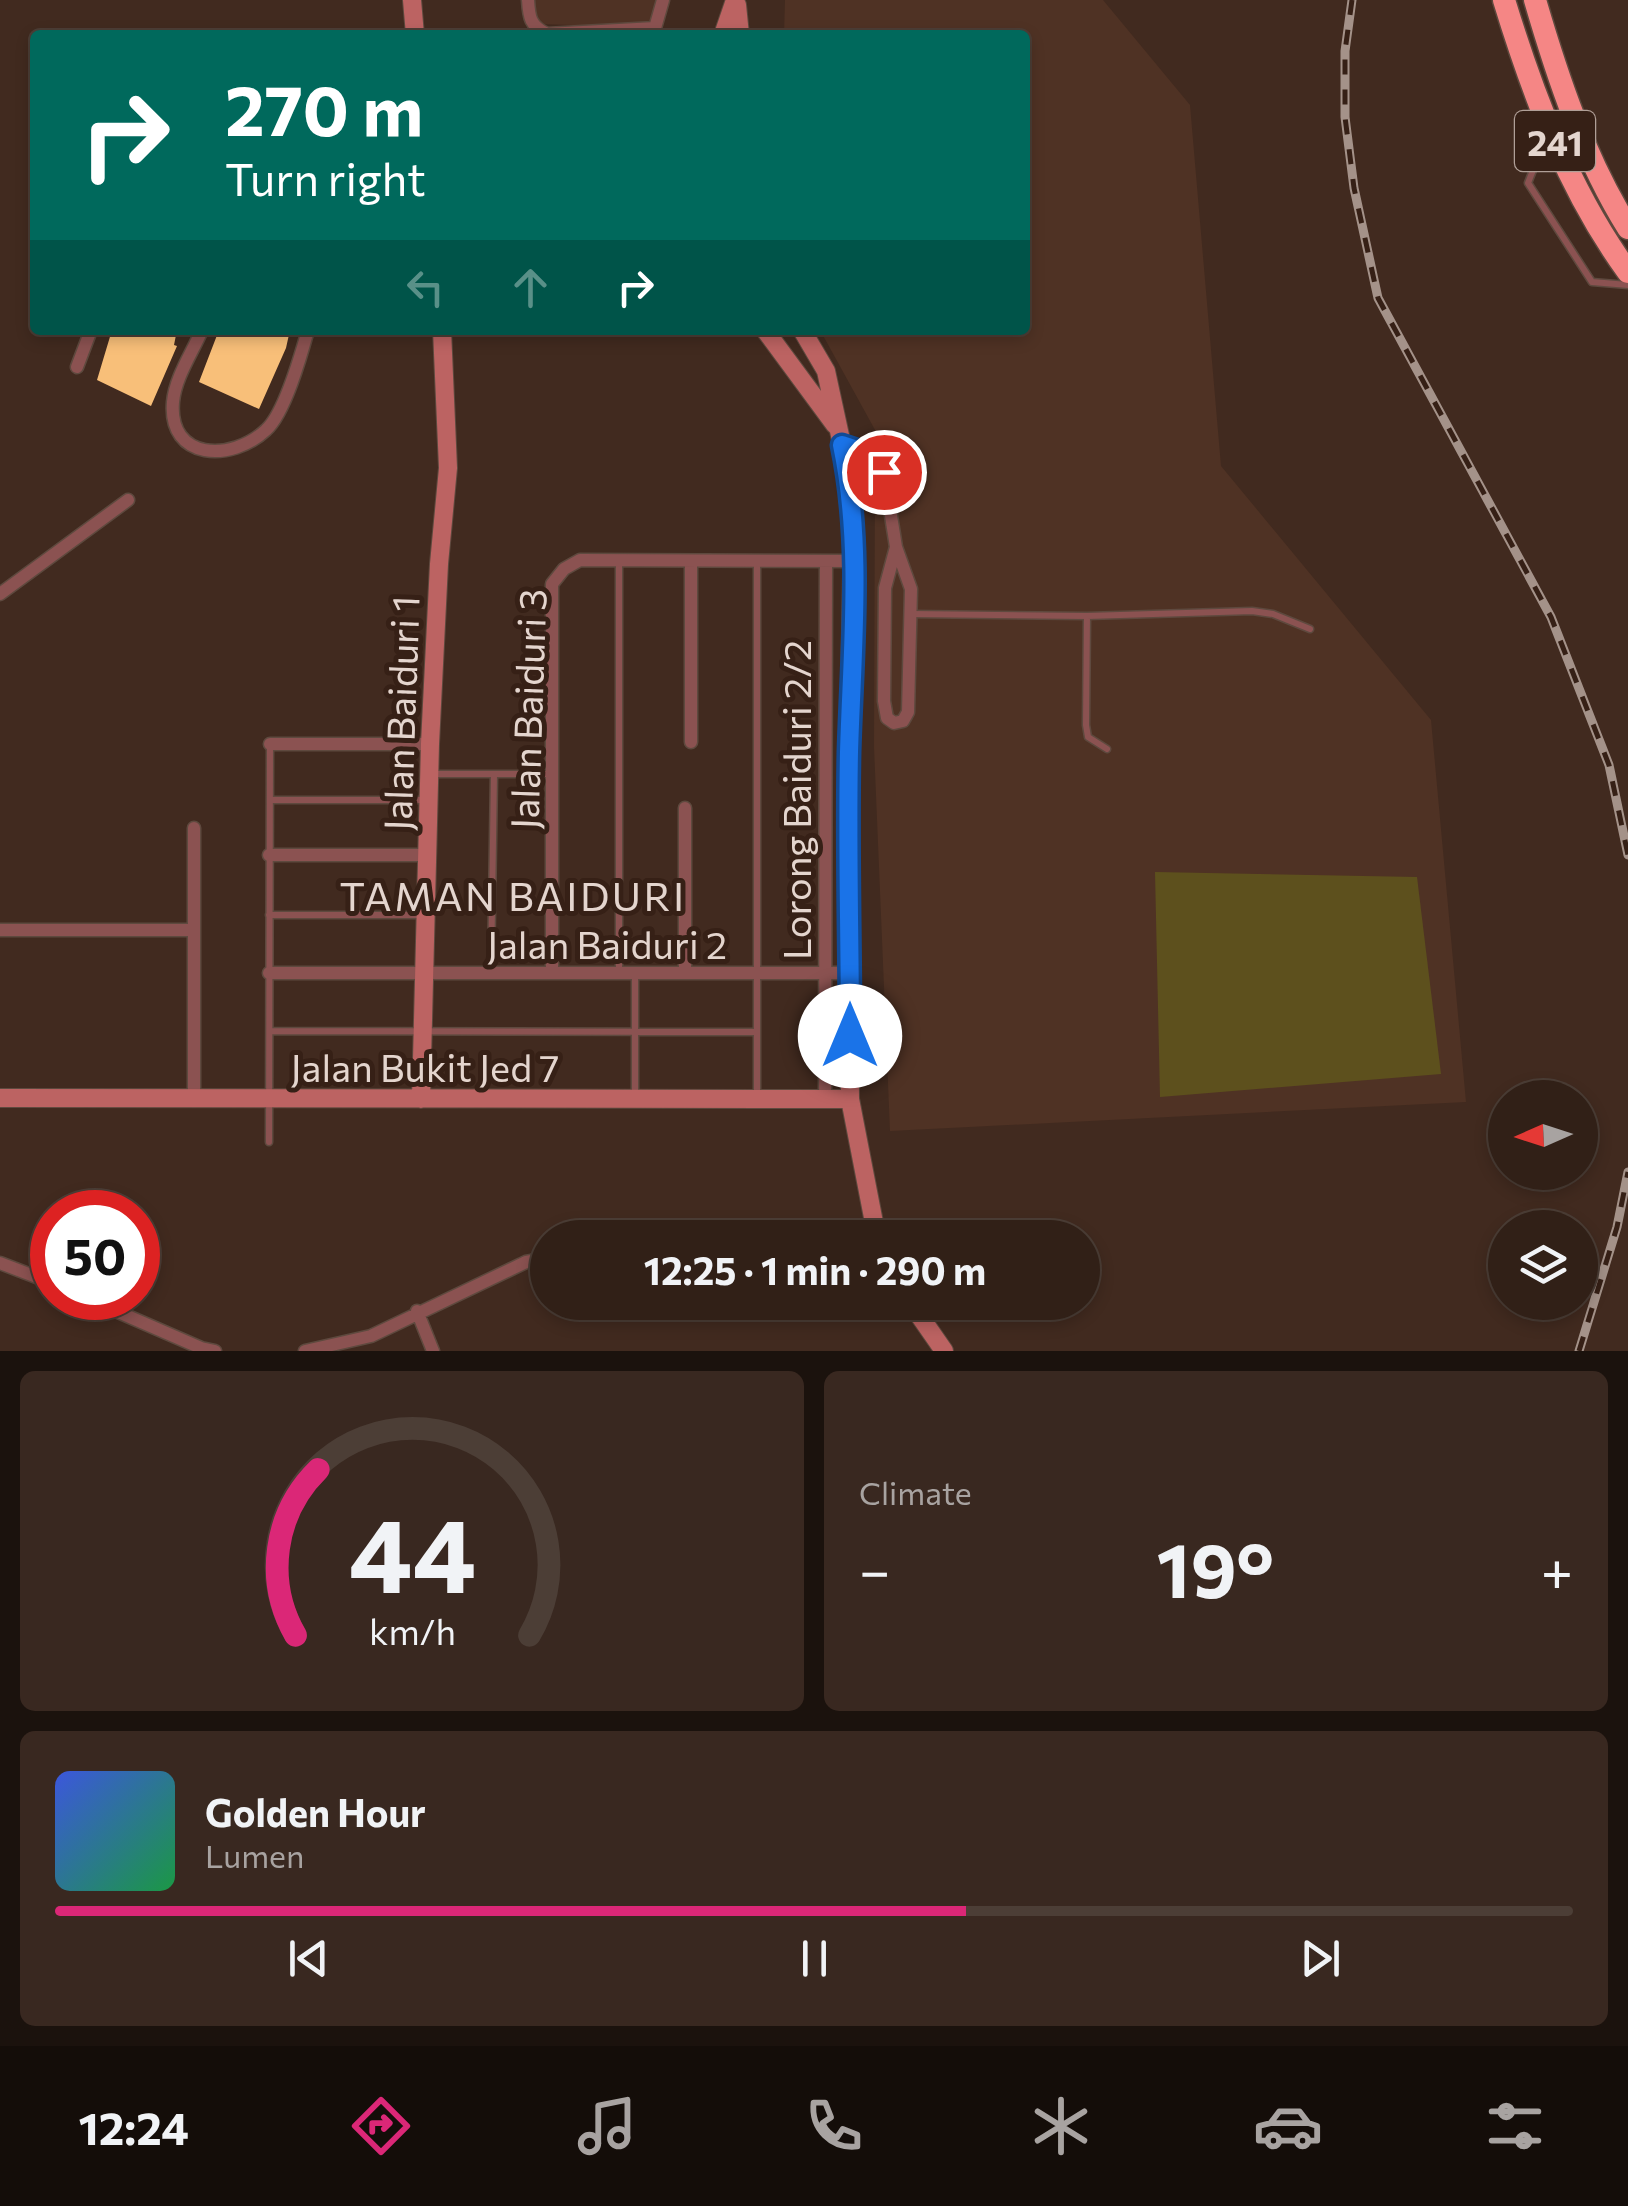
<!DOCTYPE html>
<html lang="en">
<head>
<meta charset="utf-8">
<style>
	body { margin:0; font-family:Commissioner,sans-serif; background:#392820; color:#f1f3f6; height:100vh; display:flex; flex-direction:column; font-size:38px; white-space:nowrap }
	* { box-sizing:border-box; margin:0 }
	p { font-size:32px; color:#a8a3a1 }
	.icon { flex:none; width:55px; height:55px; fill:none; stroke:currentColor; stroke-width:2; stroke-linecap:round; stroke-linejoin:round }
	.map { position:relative; height:1351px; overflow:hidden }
	.details { display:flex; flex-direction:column; gap:20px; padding:20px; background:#1b120d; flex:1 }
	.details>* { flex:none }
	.banner { position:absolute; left:30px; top:30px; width:1000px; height:305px; border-radius:10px; box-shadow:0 5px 15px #0003,0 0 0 2px #4c3e36; background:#00695c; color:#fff; overflow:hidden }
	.needle { width:65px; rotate:267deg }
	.buttons { position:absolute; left:1488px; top:1080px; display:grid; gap:20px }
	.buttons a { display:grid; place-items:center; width:110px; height:110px; border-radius:50%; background:#312017; box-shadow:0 5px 15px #0003,0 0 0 2px #4c3e36; font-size:50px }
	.speed { position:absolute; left:30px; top:1190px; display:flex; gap:20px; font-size:50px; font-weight:700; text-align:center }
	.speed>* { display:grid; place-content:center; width:130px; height:130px; border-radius:50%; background:#312017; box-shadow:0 5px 15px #0003,0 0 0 2px #4c3e36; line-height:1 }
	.speed .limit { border:15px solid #d22; background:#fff; color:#111 }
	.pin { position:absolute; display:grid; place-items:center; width:85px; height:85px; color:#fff; margin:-42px; border:5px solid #fff; border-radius:50%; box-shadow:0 2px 10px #0007 }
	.me { position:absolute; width:110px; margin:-55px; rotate:0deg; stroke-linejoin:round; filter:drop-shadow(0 0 8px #0008) }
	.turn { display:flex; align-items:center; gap:35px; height:210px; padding:0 30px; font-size:45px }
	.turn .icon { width:130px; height:130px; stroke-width:2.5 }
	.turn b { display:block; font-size:70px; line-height:85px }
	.lanes { display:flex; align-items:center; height:95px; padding:0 30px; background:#0003; justify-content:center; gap:50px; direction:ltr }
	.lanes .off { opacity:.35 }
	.big { font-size:75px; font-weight:700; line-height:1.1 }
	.details .card { flex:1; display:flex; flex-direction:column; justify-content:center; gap:15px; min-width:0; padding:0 35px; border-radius:15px; background:#392820 }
	.details .dial { align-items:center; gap:0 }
	.dial svg { height:260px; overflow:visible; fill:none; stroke:#4c3e36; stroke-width:7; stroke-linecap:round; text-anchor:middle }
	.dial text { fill:#f1f3f6; stroke:none }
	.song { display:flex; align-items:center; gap:30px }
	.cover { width:120px; height:120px; border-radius:15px; background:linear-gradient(135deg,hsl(230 70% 55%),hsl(140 70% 35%)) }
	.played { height:10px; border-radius:5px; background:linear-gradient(90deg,#db2777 60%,#4c3e36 60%) }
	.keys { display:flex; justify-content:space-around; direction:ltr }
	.heat { display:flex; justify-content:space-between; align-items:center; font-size:55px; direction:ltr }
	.details .tiles { flex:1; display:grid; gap:20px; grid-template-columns:1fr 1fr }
	.card:last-child { grid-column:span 2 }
	.trip { position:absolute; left:530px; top:1220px; width:570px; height:100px; border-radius:50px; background:#312017; box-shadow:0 5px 15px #0003,0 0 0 2px #4c3e36; font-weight:700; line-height:100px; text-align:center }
	.tab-bar { display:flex; height:160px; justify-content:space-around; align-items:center; background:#140d09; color:#a8a3a1 }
	.tab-bar .icon { width:70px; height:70px }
	.tab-bar .current { color:#db2777 }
	.tab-bar b { font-size:45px; color:#f1f3f6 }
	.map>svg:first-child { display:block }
	.built { fill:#4f3224 }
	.green { fill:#5d501d }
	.building { fill:#f8bf79 }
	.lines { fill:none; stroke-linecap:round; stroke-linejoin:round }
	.lane-casing { stroke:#5e493e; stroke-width:9 }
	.street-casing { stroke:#5e493e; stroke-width:15 }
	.secondary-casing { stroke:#5e493e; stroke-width:20 }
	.highway-casing { stroke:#5e493e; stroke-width:25 }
	.lane { stroke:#8b5251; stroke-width:6 }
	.street { stroke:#8b5251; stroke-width:12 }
	.secondary { stroke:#bc6362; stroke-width:18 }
	.highway { stroke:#f58685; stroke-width:22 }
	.rail-casing { stroke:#a49289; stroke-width:9 }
	.rail { stroke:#362016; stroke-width:5; stroke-dasharray:15; stroke-linecap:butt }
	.route-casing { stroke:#114b97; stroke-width:25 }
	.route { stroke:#1a73e8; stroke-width:18 }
	.labels { text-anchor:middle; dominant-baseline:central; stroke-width:10; stroke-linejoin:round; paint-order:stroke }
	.shield { fill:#362016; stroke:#b09f97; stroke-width:2.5 }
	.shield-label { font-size:35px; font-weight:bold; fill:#e4d5ce }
	.street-label { font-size:38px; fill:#e4d5ce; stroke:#362016 }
	.neighbourhood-label { font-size:40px; letter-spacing:2.5px; fill:#e4d5ce; stroke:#362016 }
</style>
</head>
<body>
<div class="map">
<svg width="1628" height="1351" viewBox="0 0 1628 1351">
	<rect width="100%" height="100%" fill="#412a1f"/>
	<path class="built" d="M532,0H660L651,25L639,27L539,24Z
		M785,0H1103L1190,105L1221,466L1431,720L1466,1102L890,1131L874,747L875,469L896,468L820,330H1025V35H784Z"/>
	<path class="green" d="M1155,872L1417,877L1441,1074L1160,1097Z"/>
	<path class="building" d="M112,330H177L174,345L177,346L151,406L97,380Z
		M219,330H290L286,348L259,409L199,382Z"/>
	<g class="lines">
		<defs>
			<path id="lane" d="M1546,137L1528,183L1592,282L1628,285
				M912,614L1087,616L1252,611L1273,614L1310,629
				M1087,616L1086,725L1088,737L1107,749
				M431,774H552
				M270,800H428
				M269,915H423
				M619,972V560
				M491,973L494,774
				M270,1031L757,1032
				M757,1094V562
				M635,1098V975
				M269,1142L270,744"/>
			<path id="street" d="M528,0C529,17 530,26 547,34L655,28
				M653,35L663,0
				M202,330C192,353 175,378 173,402C168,461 232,462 266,430C285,413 301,355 308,330
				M77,367L91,330
				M842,445L877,457L884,472L896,547L911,589L908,712L903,721L894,723L887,718L884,701L885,588L896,547
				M0,594L128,500
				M691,742V561
				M270,744H430
				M269,855H427
				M0,930H194
				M269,973H850
				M552,973V584L564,569L580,560L854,561
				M685,973V808
				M194,1098V828
				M825,1099L826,561
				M0,1263L52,1283
				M86,1298L201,1348L215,1351
				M417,1311L433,1351
				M305,1351L371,1336L526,1262L548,1258"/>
			<path id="secondary" d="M412,0L415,35
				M737,5L740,35
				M723,35L735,0
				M765,330L835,425
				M802,330L826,371L849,477L853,515L848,800L850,1099L877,1238
				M0,1098L850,1099
				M421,1099L430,744L439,564L448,468L442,330
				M910,1302L944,1351"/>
			<path id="highway" d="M1504,0C1533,95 1569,191 1628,272
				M1535,0C1558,79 1585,159 1628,228"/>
		</defs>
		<use href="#lane" class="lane-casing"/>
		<use href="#street" class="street-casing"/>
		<use href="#secondary" class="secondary-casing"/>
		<use href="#highway" class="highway-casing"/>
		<use href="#lane" class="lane"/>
		<use href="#street" class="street"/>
		<use href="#secondary" class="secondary"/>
		<use href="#highway" class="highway"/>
		<defs>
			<path id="rail" d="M1352,0L1345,51V117L1354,188L1378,298L1551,617L1609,765L1628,855
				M1579,1351L1617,1227L1628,1172"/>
		</defs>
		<use href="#rail" class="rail-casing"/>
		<use href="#rail" class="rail"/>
	</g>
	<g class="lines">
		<defs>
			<path id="route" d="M850,1036C850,941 847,847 849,752C852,650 863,545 842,445L878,457L884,472"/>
		</defs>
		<use href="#route" class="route-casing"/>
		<use href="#route" class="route"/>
	</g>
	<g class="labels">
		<rect class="shield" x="1515" y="111" width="80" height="60" rx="8"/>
		<g class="shield-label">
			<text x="1555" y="141">241</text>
		</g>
		<g class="street-label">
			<text transform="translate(527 709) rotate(-88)">Jalan Baiduri 3</text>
			<text transform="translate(400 713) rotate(-88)">Jalan Baiduri 1</text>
			<text transform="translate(795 800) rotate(-90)">Lorong Baiduri 2/2</text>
			<text x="607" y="943">Jalan Baiduri 2</text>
			<text x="425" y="1066">Jalan Bukit Jed 7</text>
		</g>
		<g class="neighbourhood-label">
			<text x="513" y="894">TAMAN BAIDURI</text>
		</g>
	</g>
</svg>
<div class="buttons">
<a><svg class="needle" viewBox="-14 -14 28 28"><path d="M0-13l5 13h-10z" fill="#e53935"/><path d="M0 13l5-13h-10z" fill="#a8a3a1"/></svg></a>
<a><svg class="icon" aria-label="layers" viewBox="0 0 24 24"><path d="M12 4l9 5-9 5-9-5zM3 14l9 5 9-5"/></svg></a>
</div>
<div class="speed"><div class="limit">50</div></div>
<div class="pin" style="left:884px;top:472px;background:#d93025"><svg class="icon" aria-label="arrive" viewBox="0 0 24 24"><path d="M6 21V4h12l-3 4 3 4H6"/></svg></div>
<svg class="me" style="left:850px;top:1036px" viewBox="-20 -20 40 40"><circle r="19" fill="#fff"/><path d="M0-13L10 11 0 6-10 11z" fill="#1a73e8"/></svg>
<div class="trip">12:25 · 1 min · 290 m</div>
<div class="banner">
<div class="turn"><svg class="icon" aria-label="right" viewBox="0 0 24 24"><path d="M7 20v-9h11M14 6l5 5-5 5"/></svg><div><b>270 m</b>Turn right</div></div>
<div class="lanes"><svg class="icon off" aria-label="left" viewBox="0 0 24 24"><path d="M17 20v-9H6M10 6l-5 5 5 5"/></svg><svg class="icon off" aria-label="ahead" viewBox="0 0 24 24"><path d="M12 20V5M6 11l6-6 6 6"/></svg><svg class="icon" aria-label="right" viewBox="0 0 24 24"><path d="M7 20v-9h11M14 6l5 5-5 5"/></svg></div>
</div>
</div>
<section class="details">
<div class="tiles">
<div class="card dial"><svg viewBox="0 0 100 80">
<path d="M14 69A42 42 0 1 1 86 69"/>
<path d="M14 69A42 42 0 0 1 21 18" stroke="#db2777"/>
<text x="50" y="56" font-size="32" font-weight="700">44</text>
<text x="50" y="72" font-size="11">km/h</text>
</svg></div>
<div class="card"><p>Climate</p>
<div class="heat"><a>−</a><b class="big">19°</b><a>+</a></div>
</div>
<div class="card">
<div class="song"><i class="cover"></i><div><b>Golden Hour</b><p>Lumen</p></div></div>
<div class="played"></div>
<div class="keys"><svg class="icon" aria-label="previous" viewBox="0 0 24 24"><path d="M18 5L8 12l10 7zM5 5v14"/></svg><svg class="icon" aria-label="pause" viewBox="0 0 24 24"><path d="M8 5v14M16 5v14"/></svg><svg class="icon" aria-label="next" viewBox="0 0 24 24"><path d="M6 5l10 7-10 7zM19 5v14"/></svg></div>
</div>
</div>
</section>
<nav class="tab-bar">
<b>12:24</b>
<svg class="icon current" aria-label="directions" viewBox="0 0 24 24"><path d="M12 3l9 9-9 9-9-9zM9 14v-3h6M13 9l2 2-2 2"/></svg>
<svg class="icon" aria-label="music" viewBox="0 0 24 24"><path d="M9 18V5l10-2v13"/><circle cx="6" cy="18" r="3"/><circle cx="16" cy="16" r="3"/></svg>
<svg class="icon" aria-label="phone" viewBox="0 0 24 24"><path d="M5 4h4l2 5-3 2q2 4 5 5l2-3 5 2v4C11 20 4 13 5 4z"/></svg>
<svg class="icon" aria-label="climate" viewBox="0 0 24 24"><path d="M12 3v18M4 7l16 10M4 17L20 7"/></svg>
<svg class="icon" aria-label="car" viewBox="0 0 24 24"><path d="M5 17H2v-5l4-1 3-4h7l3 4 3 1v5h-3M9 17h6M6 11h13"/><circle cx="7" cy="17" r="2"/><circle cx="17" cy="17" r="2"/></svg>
<svg class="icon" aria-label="filters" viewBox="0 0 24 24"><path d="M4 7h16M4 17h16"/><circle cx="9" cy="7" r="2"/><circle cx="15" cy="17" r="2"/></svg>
</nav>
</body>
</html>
